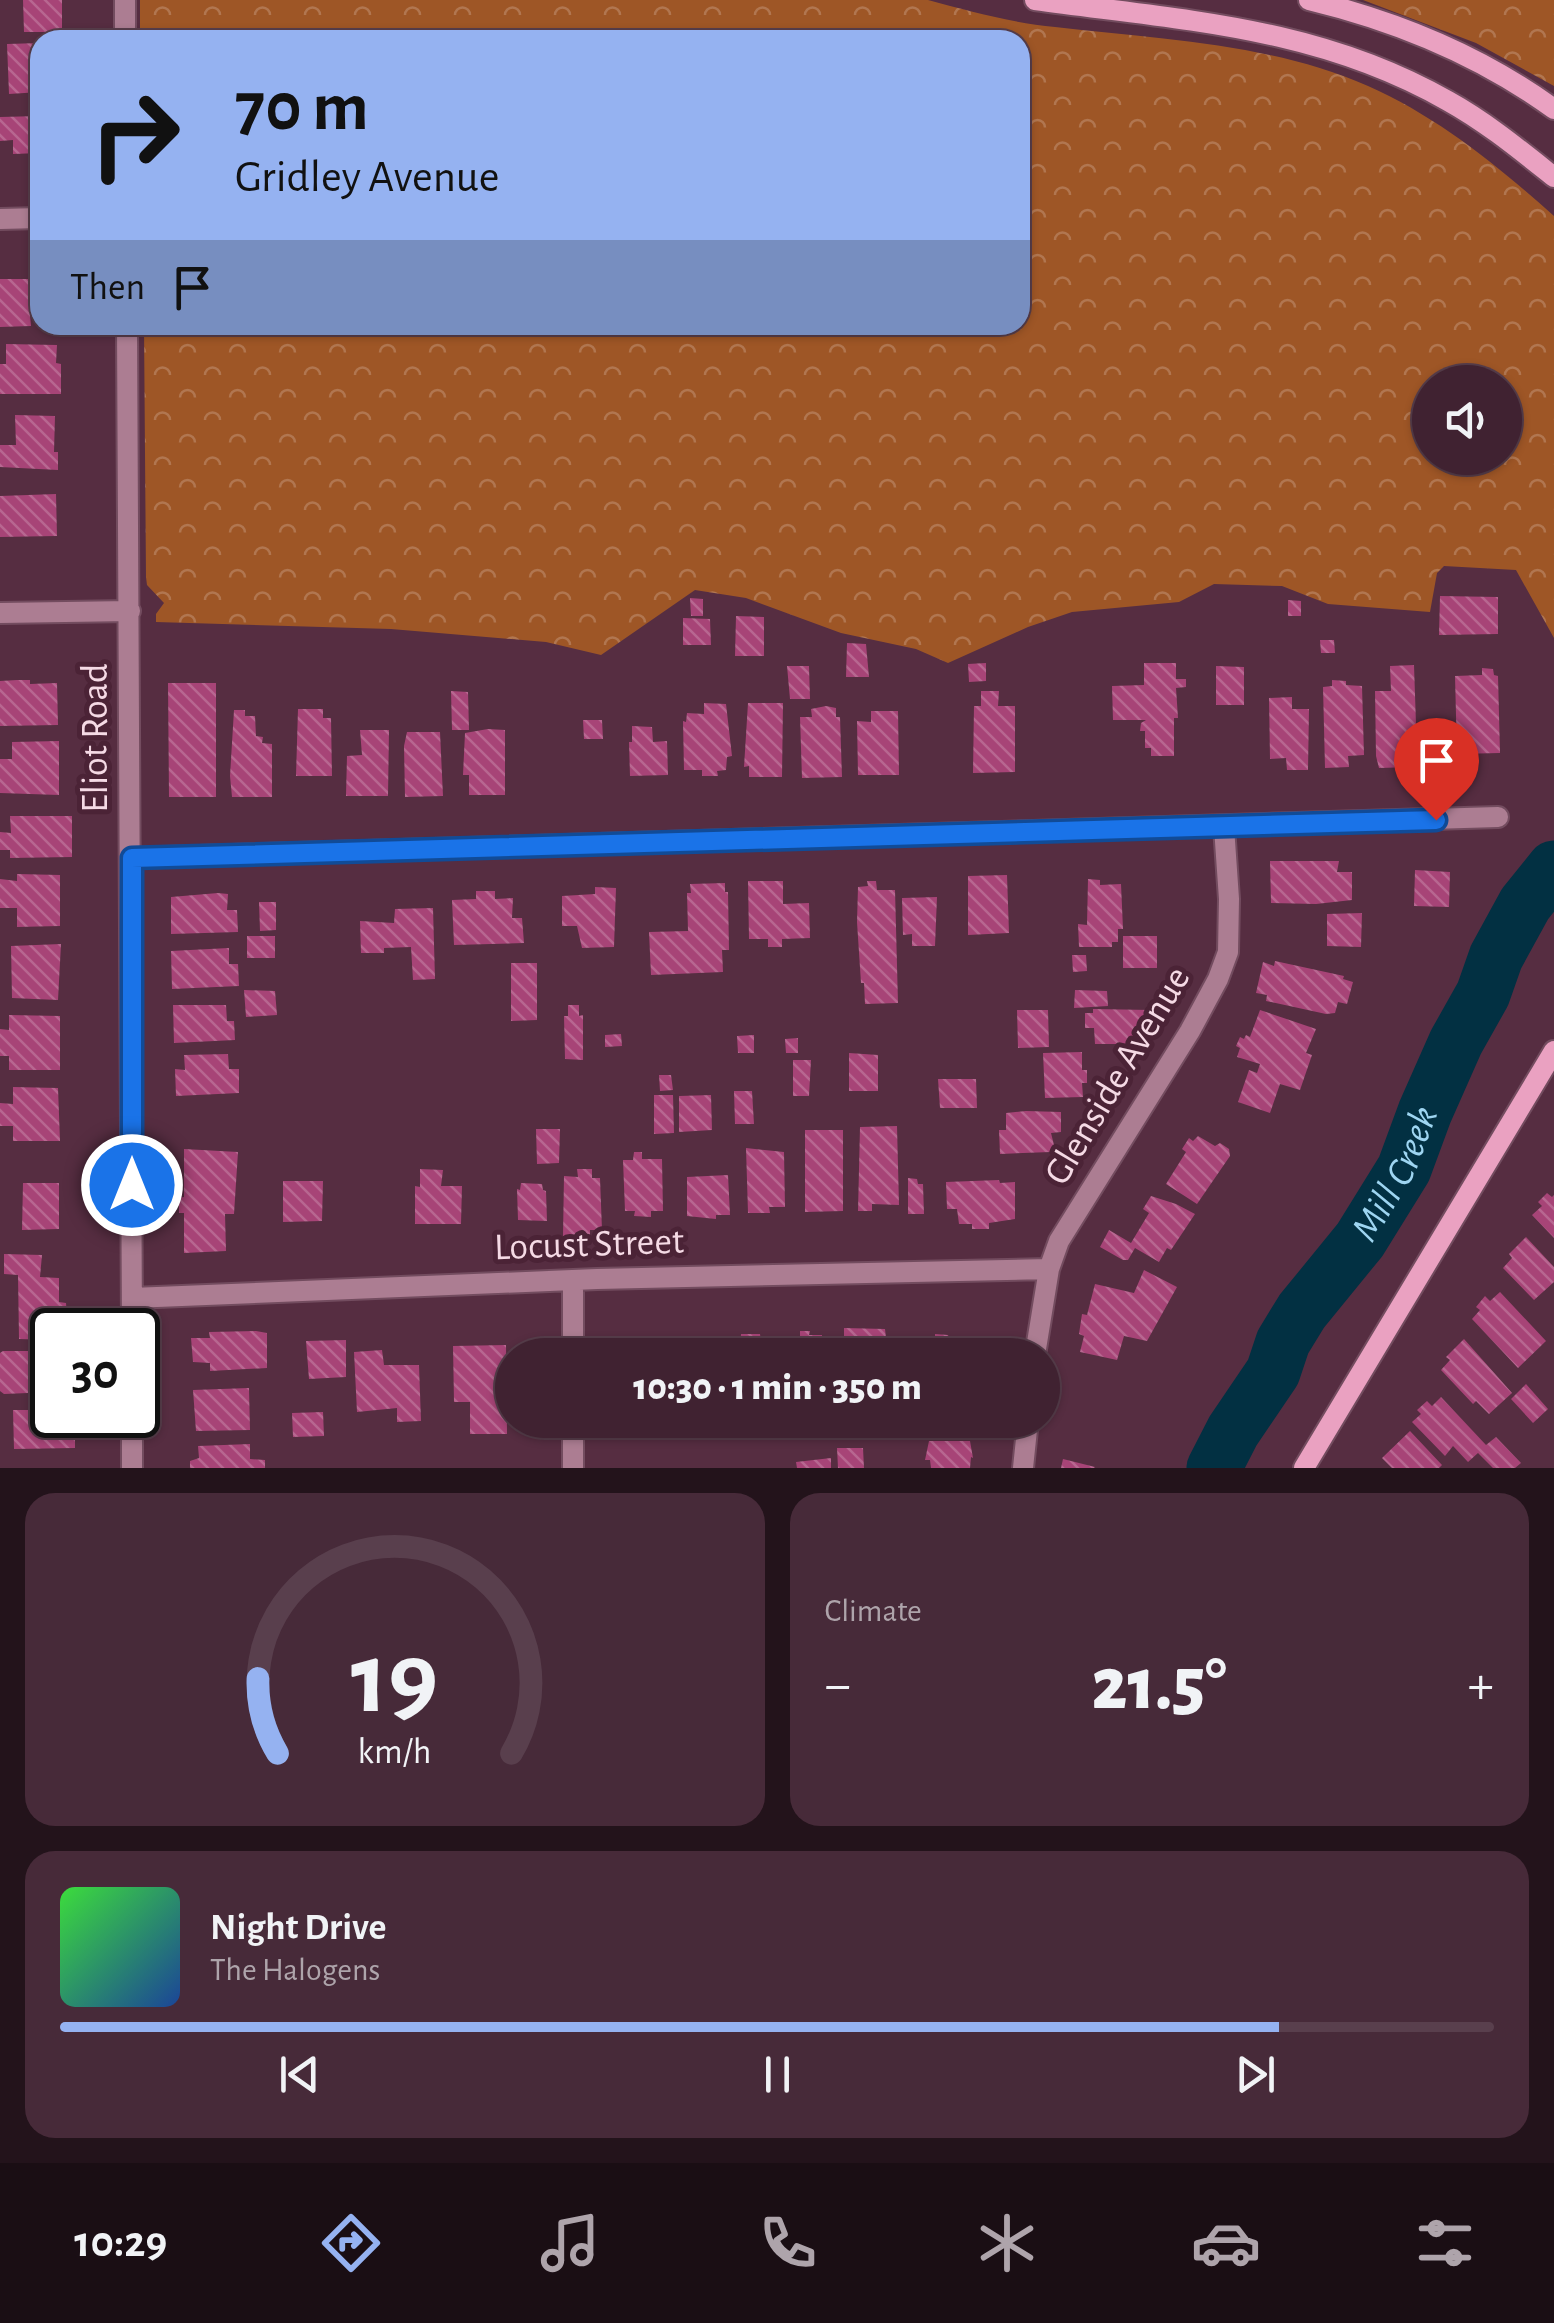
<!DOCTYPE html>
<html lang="en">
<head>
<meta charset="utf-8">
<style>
	body { margin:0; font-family:"Alegreya Sans",sans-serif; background:#472a39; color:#f1f3f6; height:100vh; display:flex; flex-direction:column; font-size:38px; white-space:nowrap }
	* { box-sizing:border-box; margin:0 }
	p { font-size:32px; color:#aea4ab }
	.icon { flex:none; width:55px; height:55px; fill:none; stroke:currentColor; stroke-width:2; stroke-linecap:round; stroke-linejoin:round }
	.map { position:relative; height:1468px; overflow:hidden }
	.sheet { display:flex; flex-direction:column; gap:25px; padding:25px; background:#23131b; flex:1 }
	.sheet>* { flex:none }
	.hud { position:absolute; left:30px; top:30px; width:1000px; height:305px; border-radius:30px; box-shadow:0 2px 8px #0004,0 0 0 2px #593f4d; background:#95b2f1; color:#111; overflow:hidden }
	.tools { position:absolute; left:1412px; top:365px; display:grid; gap:20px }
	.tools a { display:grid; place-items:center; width:110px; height:110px; border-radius:50%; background:#402231; box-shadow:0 2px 8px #0004,0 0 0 2px #593f4d; font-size:50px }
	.speed { position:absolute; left:30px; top:1308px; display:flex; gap:20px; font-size:50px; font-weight:700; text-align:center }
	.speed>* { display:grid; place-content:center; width:130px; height:130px; border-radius:50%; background:#402231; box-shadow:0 2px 8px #0004,0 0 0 2px #593f4d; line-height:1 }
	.speed .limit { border:5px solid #111; border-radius:15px; background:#fff; color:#111 }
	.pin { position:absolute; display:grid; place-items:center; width:85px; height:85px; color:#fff; margin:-102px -42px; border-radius:50% 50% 50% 0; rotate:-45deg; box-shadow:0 0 10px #0007 }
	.pin .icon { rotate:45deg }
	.me { position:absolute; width:110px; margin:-55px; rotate:0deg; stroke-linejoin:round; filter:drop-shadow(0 0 8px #0008) }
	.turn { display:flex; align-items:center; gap:35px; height:210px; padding:0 40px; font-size:45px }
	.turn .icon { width:130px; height:130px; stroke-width:2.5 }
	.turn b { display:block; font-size:70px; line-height:85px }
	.then { display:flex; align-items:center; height:95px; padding:0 40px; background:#0003; gap:20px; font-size:38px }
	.big { font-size:75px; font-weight:800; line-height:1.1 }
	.sheet .card { flex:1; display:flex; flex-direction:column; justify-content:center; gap:15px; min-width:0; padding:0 35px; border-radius:30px; background:#472a39 }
	.sheet .dial { align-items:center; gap:0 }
	.dial svg { height:260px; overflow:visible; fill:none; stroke:#593f4d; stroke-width:7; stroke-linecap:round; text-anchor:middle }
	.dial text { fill:#f1f3f6; stroke:none }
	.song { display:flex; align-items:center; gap:30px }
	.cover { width:120px; height:120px; border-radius:15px; background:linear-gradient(135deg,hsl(120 70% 55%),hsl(220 70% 35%)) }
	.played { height:10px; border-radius:5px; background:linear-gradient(90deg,#95b2f1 85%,#593f4d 85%) }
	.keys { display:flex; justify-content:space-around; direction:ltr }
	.heat { display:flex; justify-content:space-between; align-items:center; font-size:55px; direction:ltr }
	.sheet .tiles { flex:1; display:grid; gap:25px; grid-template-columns:1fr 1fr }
	.card:last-child { grid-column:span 2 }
	.trip { position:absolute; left:495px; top:1338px; width:565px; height:100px; border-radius:50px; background:#402231; box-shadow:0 2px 8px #0004,0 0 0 2px #593f4d; font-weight:800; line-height:100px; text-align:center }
	.menu { display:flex; height:160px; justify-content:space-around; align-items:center; background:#1a0e14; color:#aea4ab }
	.menu .icon { width:70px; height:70px }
	.menu .current { color:#95b2f1 }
	.menu b { font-size:45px; color:#f1f3f6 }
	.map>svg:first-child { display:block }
	.forest { fill:url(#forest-crowns); fill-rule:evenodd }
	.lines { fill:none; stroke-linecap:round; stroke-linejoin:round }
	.river { stroke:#023042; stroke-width:55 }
	.building { fill:url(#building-back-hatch) }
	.minor-casing { stroke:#734c5f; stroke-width:24 }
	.secondary-casing { stroke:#734c5f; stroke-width:24 }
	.minor { stroke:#ac7d92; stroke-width:20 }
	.secondary { stroke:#eaa1c1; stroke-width:20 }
	.route-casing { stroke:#114b97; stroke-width:25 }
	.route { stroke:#1a73e8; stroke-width:18 }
	.labels { text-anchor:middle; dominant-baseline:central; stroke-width:10; stroke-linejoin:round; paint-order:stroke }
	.street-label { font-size:38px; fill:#f5dae5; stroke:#4b2336 }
	.water-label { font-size:40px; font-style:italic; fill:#9ed5f1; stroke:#4b2336 }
</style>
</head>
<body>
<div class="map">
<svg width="1554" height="1468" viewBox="0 0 1554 1468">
	<defs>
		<pattern id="forest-crowns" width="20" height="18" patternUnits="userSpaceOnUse" patternTransform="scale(2.5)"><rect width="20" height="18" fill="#9e5626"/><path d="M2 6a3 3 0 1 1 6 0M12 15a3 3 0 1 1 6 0" fill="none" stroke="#b17650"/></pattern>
		<pattern id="building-back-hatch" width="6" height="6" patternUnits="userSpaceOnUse" patternTransform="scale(2.5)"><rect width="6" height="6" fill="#a74477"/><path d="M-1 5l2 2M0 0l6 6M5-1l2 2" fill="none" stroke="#b86791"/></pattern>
	</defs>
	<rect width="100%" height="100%" fill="#562d41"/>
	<path class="forest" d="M140,0H928C969,11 1012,23 1055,27C1159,39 1270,43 1368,86C1438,117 1498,166 1554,216V638L1516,570L1444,566L1437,573L1430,612L1328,604L1282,586L1214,584L1179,602L1072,612L1028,627L948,663L916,649L841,633L746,598L695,590L601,655L546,642L391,629L156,622V614L164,603L147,585L146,577L144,325H1020V40H140ZM1430,382H1505V458H1430Z
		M1363,0H1554V86L1476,43Z"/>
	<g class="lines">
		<path class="river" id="s1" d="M1214,1468L1233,1431L1273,1372L1283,1342L1302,1311L1360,1240L1404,1169L1425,1112L1456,1042L1483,994L1496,957L1525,904L1554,868"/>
	</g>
	<path class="building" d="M23,0H62V32H24Z
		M40,43V92L9,94L7,44Z
		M40,116V153L13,154V140L0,141V117Z
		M0,279H31L32,288H40V315H30L31,326L0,327Z
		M6,344L57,345L56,363L61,364V394H0V364H6Z
		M15,415L55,416L54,452H58V470L0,467V445H16Z
		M56,494L57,536L0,537V496Z
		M1440,596L1498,597V634L1439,635Z
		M690,598L703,599V616H691Z
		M1288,600L1301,601V616H1288Z
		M736,616L764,617V656H735Z
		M683,618L710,619L711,645H683Z
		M1320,640H1334L1335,653H1321Z
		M847,643L866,644L869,677H846Z
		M986,663V681L969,682L968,664Z
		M1144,663H1176V679H1186V687L1176,688L1178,718H1174V756H1151V748H1145V731H1140L1141,723L1146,720H1113L1112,686L1144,685Z
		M1414,665L1417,754L1413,755L1414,767L1379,768L1376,756L1375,691H1391L1390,666Z
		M787,666H809L810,699H790Z
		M1216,666L1244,667V705H1216Z
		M1482,668L1493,669L1494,675L1498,676L1500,753L1457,754L1455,676L1482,675Z
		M17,680H30V684L57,683L58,725L0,726V681Z
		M1332,680L1346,681V685L1362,686L1364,755L1348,756L1349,767L1325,768L1323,687L1332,686Z
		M168,683H216V797H169Z
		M451,691L468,692L469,730H452Z
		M981,691H999L998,706H1015V772L973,773L974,706H981Z
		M1292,697V709H1309L1308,770H1287L1286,758L1270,759L1269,698Z
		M704,703L726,704L732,756L727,757L726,770L717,771L718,776H702V770H684L683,721L686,722L687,713L704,714Z
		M748,703H783L782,777H749V766L744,767Z
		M826,706L836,708V717H840L842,777L802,778L800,717H812L811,709Z
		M298,709H323V718H331L332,776H296Z
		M234,710H245V716H255L256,736L263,737L262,743L272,744V797H232L230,776Z
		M871,711H898L899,775H858L857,721L871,722Z
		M583,720H602L603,739H584Z
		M632,726L652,727L653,742L667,741L668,775L630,776L629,742H632Z
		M488,729L505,730V795H469V775H463L465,733Z
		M360,730H389L388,796H346L347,756L362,755Z
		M407,732H440L443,796L405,797L404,746Z
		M59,741V795L0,793V759H12V742Z
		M10,816H72V857L10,858V850H0V832L11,833Z
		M1270,861H1339L1337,872H1352V900L1316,904L1271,903Z
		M1415,870L1450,872L1449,907L1414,906Z
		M17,874L60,875V926L17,927V908H0V879L17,881Z
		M1007,875L1009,933L968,935V876Z
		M1088,879L1100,880V885L1121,884L1123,929H1118V942H1112V947H1079L1078,924L1087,925Z
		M748,881H783V904L809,903L810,938L782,939V947H768V939H749Z
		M867,881H876L877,890H895L898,1003L865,1004L864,983H861L857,922L858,887L868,886Z
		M725,883V892H728L729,950H722L723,972L651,975L649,932L688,931L687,893H691L690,884Z
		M595,887L616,888L614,947L582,948L577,926H562V896L595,894Z
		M476,891H495V899L513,898L512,918H522L524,943L454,945L452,900L476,899Z
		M218,893L228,894L227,910H237L238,932L171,934V897Z
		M937,897L935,946H912V934L903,935L902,898Z
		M259,902H276V930L260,931Z
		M433,908L435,979L413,980L411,947L384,948V953H361L360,921L394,923L395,909Z
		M1362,913L1361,947L1327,946V914Z
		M247,936H275V958H247Z
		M1123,936H1157V968H1123Z
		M61,944L58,1000L12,998L11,946Z
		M229,948V964H238L239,986L172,989L171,951Z
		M1072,955H1086L1087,971L1073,972Z
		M1275,961L1344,976L1343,979L1353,982L1347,1004L1338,1002L1335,1013L1326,1014L1266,1001L1267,995L1256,993L1263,962L1274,966Z
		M511,963H537V1020L511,1021Z
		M244,990L275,991L277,1015L246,1017Z
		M1075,990L1107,991L1108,1006L1074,1008Z
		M173,1005H226L227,1021H234L235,1040L174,1043Z
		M568,1005H579V1016L583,1015V1060L565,1059L564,1016H568Z
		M1093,1009L1151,1010L1154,1014L1151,1031L1139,1030L1140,1044H1095L1094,1028H1085V1013H1093Z
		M1017,1010H1048L1049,1047L1018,1048Z
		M1260,1010L1316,1029L1306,1053L1312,1055L1300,1090L1280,1084L1270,1113L1238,1102L1249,1070L1257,1073L1260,1064L1237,1057L1240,1048L1236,1046L1240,1037L1244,1039L1246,1035L1250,1037Z
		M9,1015L60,1016V1070H9V1056H0V1029L9,1030Z
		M621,1034L622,1046L605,1047V1035Z
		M754,1035V1053H738L737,1036Z
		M798,1038V1053H786L785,1039Z
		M1082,1052V1070H1087V1083H1082L1083,1097L1045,1098L1043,1053Z
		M849,1053L878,1055V1091H849Z
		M228,1054L229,1069H239V1093L176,1096L175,1069L185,1070L184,1055Z
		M793,1060H811L809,1096H793Z
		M659,1075H671L673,1090L660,1091Z
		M938,1079H976L977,1108H940Z
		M13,1087L58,1088L60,1141H13V1126H0V1103L13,1104Z
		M734,1091H752L754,1124H735Z
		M654,1095H673L674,1133L654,1134Z
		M711,1095L712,1130L679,1132V1096Z
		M1026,1111L1061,1112V1132L1051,1133L1055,1149L1051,1152L1000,1154L999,1130H1006V1113Z
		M897,1126L899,1205L872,1204V1211H858L860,1127Z
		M536,1129H560L559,1163L537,1164Z
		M805,1130H843V1211L805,1212Z
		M1198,1136L1215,1146L1220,1143L1229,1149L1230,1156L1197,1204L1166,1184L1186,1152L1182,1149L1189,1138L1193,1141Z
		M746,1148L784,1152L785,1207H769L770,1213H748Z
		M184,1149L238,1152L234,1214H225L226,1251L184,1253V1213H179V1198L184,1197Z
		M634,1152H642V1159H662L663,1211H651V1217L634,1216L635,1211H625L623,1160H633Z
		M420,1169L443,1170L441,1186H462L461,1224H415V1186L420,1187Z
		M577,1169H592V1178H600L602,1230H590V1236H563L564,1176L578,1177Z
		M728,1175L730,1215H716V1219L687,1216V1177Z
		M908,1178L917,1179L918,1184H923L924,1214H908Z
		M999,1180L1000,1183L1015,1182V1219L989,1223V1229H972V1224H959L957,1209H947L946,1182Z
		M283,1181H323L322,1221L283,1222Z
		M23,1183H59V1229L22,1230Z
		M521,1183L542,1184L543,1190L546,1191L547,1221L518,1220L517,1189L520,1190Z
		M1547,1193L1552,1197L1554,1195V1238L1532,1215L1542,1206L1538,1202Z
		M1151,1196L1176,1204L1195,1214L1171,1250L1167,1248L1159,1262L1135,1248L1128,1260H1123L1100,1247L1109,1230L1131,1243L1149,1213L1143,1209Z
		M1526,1237L1554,1267V1282L1534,1300L1503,1268L1512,1258L1509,1254Z
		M4,1254L42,1255L40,1277L59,1278V1302L66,1303L67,1316H59V1330H52V1340L19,1339L18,1275L4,1274Z
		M1144,1270L1177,1287L1147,1341L1124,1336L1117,1360L1080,1352L1084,1336L1079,1334L1082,1314L1087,1315L1095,1284L1134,1293Z
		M1500,1292L1546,1341L1518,1368L1472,1319L1480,1310L1476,1307L1485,1296L1490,1301Z
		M844,1328L885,1329L888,1355H844Z
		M256,1331L267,1333V1368L210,1371V1363L193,1362L191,1338H210L209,1332Z
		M800,1331H810L809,1335H822L823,1355H788V1336H800Z
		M741,1334H760L763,1355H725V1347L729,1348L728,1344H738L740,1348Z
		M935,1334L948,1335L949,1338H972L971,1355L893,1353V1340L935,1338Z
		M674,1338H707V1355H674Z
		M618,1339L647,1340L650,1355H617Z
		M1464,1339L1512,1393L1489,1414L1476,1401L1473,1404L1441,1370L1450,1360L1446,1357Z
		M346,1340V1377L309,1379L306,1341Z
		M506,1345L507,1434H470V1402H454L453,1346Z
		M382,1350L384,1365H419L421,1421L397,1422V1408L357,1412L354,1352Z
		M3,1351H52V1392L4,1394L0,1391V1353Z
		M1526,1384L1548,1409L1533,1423L1511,1399Z
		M249,1388L250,1430L196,1431L193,1390Z
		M1441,1397L1486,1445L1496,1437L1521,1463L1515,1468H1493L1478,1453L1468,1462L1453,1446L1445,1456L1412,1422L1421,1414L1417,1410L1427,1401L1432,1406Z
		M13,1410H52V1415H75V1448L14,1449Z
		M323,1412L324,1436L293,1437L292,1413Z
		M927,1420H962V1425L927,1426Z
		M1410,1431L1442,1465L1439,1468H1392L1382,1458Z
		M929,1441H970L973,1458L971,1457L970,1468H931L930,1460H925Z
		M250,1444V1459L265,1460V1468H190V1461L199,1458L198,1446Z
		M837,1448H863L864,1468H838Z
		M831,1458V1468H797L796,1462Z
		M1063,1459L1095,1467L1094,1468H1061Z"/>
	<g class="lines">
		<defs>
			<path id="minor" d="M125,0V40
				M0,219L40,218
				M127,325L132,1330
				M0,613L130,611
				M132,858L1498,817
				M132,1298L597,1279L1049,1269
				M573,1355V1280
				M1035,1355L1049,1269L1059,1241L1190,1031L1218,979L1228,952L1229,899L1224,827
				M573,1420V1468
				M132,1468V1415
				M1023,1468L1028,1420"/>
			<path id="secondary" d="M1035,0C1180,20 1317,26 1448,101C1486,122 1520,150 1554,177
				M1309,0C1396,21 1481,56 1554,109
				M1304,1468L1554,1051"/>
		</defs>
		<use href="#minor" class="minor-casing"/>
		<use href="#secondary" class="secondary-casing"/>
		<use href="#minor" class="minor"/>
		<use href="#secondary" class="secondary"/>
	</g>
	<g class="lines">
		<defs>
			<path id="route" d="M132,1185V858L1436,820"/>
		</defs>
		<use href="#route" class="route-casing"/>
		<use href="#route" class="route"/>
	</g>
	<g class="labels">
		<g class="street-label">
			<text transform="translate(96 738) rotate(-90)">Eliot Road</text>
			<text transform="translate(1118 1076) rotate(-59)">Glenside Avenue</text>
			<text transform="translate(589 1245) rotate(-2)">Locust Street</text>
		</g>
		<g class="water-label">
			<text stroke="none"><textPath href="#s1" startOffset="348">Mill Creek</textPath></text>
		</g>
	</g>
</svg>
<div class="tools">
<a><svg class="icon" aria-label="sound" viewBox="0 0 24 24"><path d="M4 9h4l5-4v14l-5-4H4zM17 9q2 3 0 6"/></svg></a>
</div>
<div class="speed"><div class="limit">30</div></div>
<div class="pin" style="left:1436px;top:820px;background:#d93025"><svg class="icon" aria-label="arrive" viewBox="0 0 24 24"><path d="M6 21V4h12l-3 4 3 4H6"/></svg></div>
<svg class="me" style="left:132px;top:1185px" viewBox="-20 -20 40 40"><circle r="17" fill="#1a73e8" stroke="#fff" stroke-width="3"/><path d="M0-11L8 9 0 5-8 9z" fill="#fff"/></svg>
<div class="trip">10:30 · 1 min · 350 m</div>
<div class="hud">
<div class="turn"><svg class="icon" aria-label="right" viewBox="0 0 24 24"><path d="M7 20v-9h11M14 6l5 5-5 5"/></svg><div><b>70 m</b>Gridley Avenue</div></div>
<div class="then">Then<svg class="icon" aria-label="arrive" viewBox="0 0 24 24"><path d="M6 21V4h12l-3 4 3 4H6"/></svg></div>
</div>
</div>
<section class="sheet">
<div class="tiles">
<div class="card dial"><svg viewBox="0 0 100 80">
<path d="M14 69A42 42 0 1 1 86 69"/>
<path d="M14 69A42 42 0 0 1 8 46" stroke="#95b2f1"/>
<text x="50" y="56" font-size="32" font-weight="700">19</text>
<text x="50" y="72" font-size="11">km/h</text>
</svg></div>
<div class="card"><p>Climate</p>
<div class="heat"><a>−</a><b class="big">21.5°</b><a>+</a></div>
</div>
<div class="card">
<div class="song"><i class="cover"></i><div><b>Night Drive</b><p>The Halogens</p></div></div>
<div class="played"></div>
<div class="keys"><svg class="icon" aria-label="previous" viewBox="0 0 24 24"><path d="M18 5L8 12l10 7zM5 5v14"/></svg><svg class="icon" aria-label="pause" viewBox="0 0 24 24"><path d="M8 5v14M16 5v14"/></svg><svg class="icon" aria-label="next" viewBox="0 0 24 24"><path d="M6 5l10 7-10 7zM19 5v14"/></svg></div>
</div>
</div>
</section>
<nav class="menu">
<b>10:29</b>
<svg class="icon current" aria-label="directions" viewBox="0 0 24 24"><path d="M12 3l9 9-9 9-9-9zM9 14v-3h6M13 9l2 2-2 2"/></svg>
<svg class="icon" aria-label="music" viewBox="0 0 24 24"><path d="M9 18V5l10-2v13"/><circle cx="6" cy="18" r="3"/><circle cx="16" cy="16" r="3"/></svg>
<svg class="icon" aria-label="phone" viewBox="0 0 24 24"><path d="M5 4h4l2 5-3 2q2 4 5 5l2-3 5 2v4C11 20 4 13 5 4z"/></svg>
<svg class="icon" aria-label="climate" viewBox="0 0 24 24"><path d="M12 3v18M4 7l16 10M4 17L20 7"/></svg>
<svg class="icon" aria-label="car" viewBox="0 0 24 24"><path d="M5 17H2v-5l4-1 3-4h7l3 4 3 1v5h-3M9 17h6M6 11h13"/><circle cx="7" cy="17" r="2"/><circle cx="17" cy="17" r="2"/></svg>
<svg class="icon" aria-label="filters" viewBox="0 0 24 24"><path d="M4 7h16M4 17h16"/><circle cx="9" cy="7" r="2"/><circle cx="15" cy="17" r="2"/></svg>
</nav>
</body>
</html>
